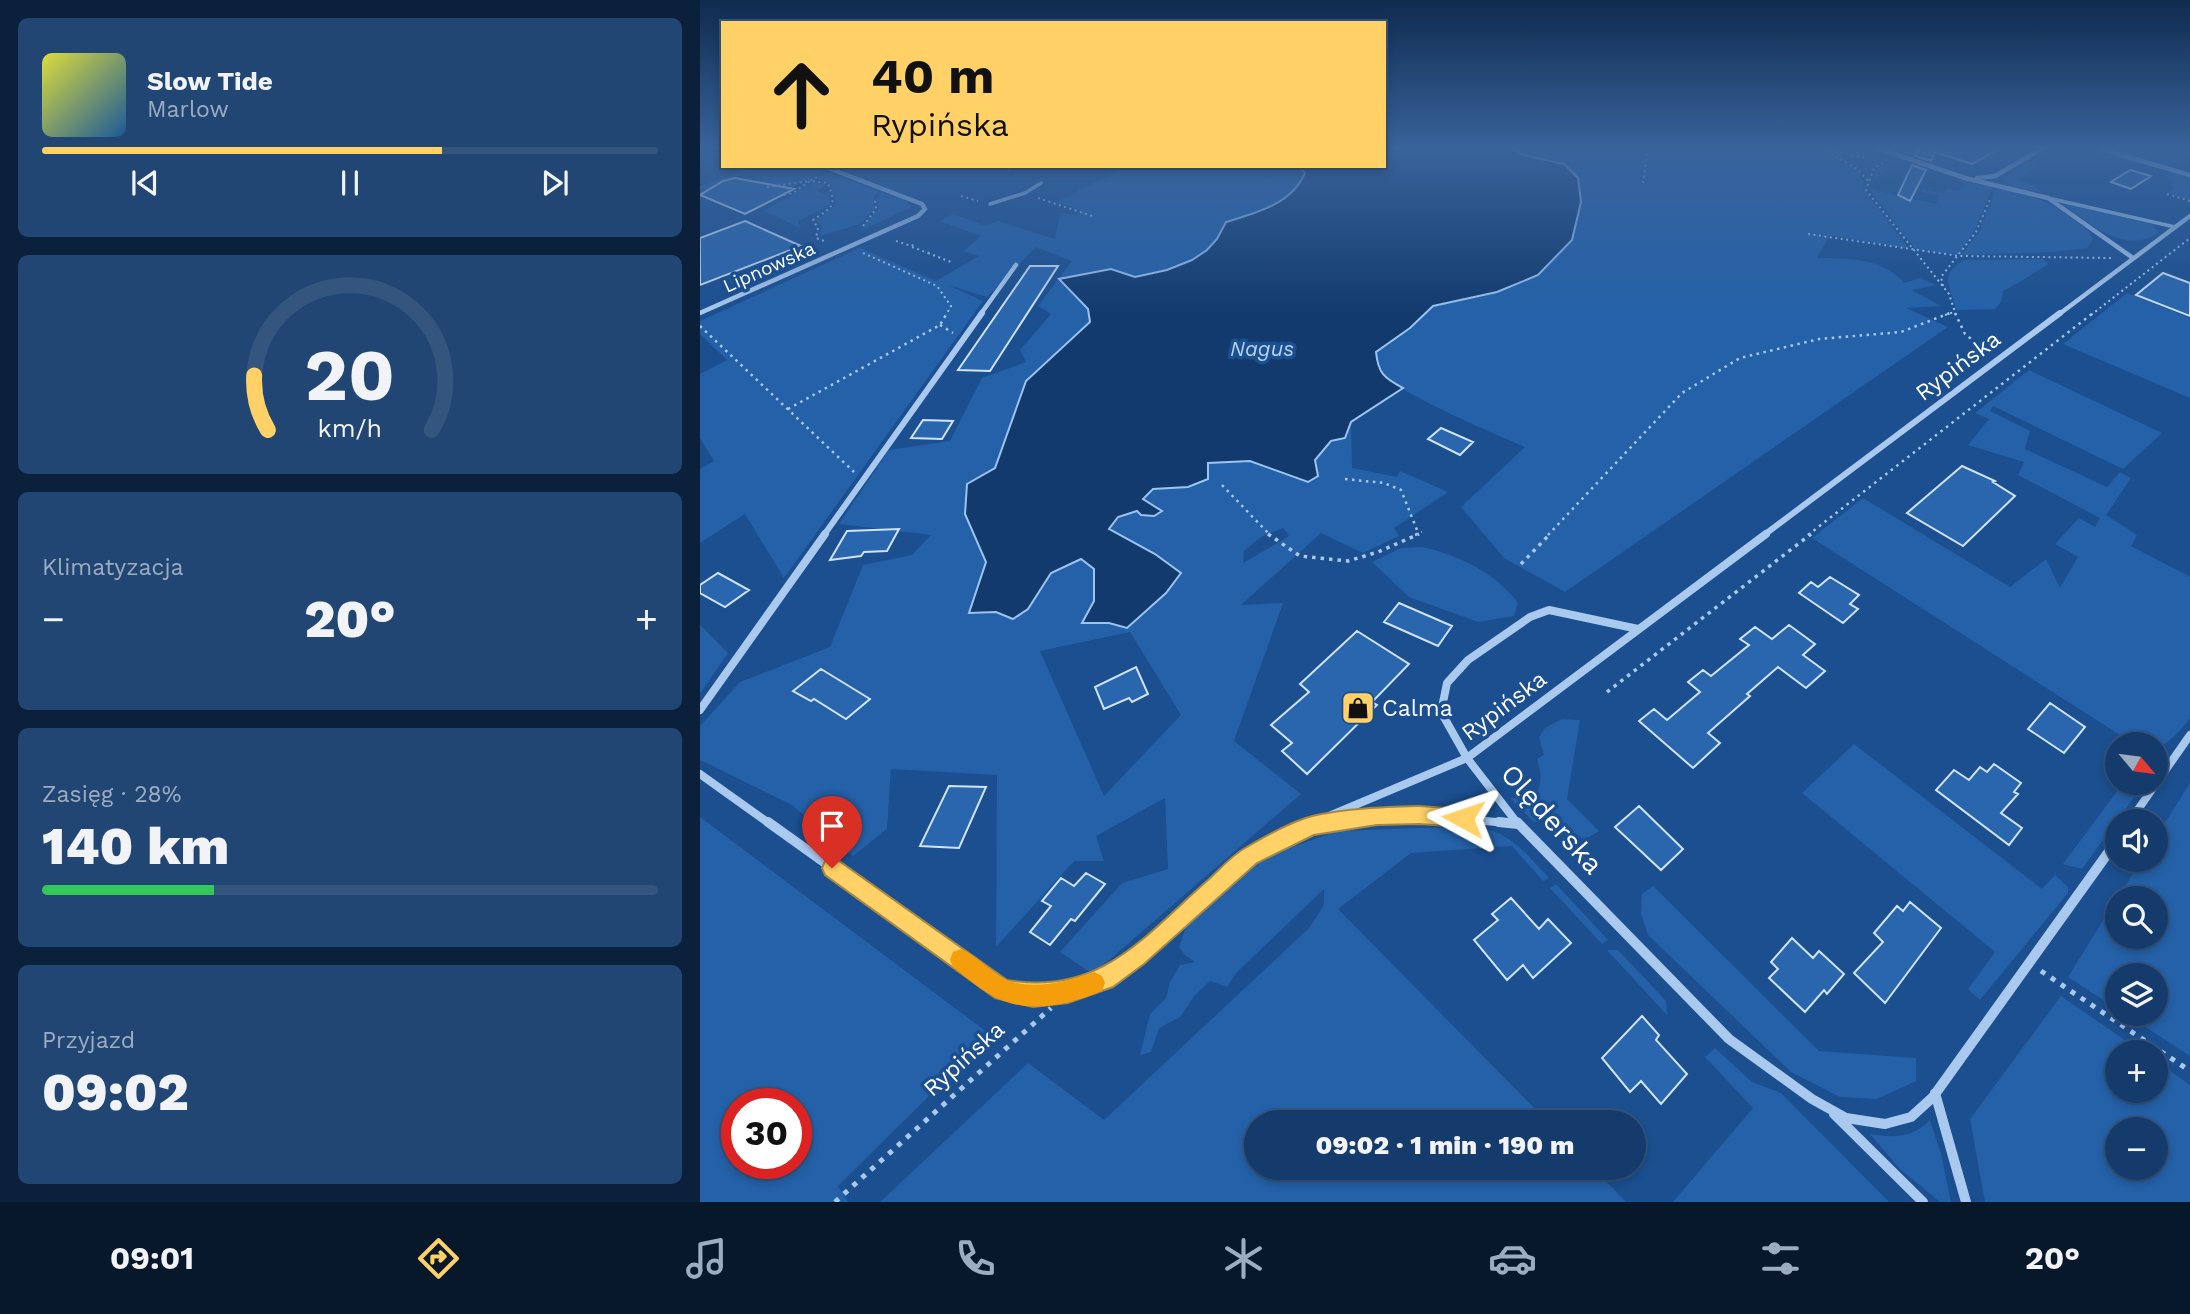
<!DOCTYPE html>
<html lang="pl">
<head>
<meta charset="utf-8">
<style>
	body { margin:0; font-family:"Work Sans",sans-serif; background:#214673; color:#f1f3f6; height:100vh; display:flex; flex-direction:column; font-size:26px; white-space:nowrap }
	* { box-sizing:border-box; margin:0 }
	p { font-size:23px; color:#9dadc1 }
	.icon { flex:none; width:38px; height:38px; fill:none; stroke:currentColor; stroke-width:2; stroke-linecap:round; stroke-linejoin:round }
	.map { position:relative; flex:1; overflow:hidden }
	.drawer { display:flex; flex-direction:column; gap:18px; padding:18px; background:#0b203b; width:700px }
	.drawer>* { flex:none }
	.hud { position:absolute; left:21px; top:21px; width:665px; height:147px; border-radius:0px; box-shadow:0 4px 10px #0003,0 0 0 2px #33557e; background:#ffd166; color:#111; overflow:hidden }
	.needle { width:46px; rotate:119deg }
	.tools { position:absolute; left:1405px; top:732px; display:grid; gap:14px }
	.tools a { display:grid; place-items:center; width:63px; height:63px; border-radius:50%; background:#143b6b; box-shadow:0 4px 10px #0003,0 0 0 2px #33557e; font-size:35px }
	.speed { position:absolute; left:21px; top:1088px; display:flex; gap:14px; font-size:35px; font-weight:700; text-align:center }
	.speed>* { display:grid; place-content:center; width:91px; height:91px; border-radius:50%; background:#143b6b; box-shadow:0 4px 10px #0003,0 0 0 2px #33557e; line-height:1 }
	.speed .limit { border:10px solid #d22; background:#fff; color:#111 }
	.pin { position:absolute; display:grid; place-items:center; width:60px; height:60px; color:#fff; margin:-72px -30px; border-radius:50% 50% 50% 0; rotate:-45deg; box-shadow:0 0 7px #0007 }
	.pin .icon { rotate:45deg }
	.me { position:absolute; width:77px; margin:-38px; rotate:275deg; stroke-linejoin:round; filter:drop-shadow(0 0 5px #0008) }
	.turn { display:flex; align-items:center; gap:24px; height:147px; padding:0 35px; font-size:32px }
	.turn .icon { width:91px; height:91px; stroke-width:2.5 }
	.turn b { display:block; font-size:49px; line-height:60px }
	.big { font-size:52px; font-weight:800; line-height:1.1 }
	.drawer .tile { flex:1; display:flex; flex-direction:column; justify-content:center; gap:10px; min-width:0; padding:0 24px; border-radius:10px; background:#214673 }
	.drawer .dial { align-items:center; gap:0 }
	.dial svg { height:182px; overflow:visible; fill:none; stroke:#33557e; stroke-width:7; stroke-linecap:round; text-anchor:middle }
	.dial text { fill:#f1f3f6; stroke:none }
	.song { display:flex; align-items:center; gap:21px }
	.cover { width:84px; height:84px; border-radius:10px; background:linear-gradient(135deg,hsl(60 70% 55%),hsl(210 70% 35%)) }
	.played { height:7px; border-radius:4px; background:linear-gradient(90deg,#ffd166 65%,#33557e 65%) }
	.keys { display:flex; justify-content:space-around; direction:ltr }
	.heat { display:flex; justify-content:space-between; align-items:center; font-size:38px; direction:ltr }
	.charge { height:10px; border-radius:5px; background:linear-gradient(90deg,#34c759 28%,#33557e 0) }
	.trip { position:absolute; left:544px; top:1110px; width:402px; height:70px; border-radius:35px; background:#143b6b; box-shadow:0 4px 10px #0003,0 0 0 2px #33557e; font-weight:800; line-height:70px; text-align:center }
	.tab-bar { display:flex; height:112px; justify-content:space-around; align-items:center; background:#08182b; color:#9dadc1 }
	.tab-bar .icon { width:49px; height:49px }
	.tab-bar .selected { color:#ffd166 }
	.tab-bar b { font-size:32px; color:#f1f3f6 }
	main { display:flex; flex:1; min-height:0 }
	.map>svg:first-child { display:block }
	.green { fill:#2461a8; fill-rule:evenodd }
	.water { fill:#123a6d; stroke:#9cc4f0; stroke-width:2 }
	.building { fill:#2a66ad; stroke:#cfe3fa; stroke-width:2 }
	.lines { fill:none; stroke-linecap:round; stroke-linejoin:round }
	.path-far3 { stroke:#a9c9ee; stroke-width:2; stroke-dasharray:2 3.5; stroke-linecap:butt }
	.path-far2 { stroke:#a9c9ee; stroke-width:2.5; stroke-dasharray:2.5 4.5; stroke-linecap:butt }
	.path-far1 { stroke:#a9c9ee; stroke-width:3.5; stroke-dasharray:3.5 5; stroke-linecap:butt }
	.path { stroke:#a9c9ee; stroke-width:5; stroke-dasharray:5 7; stroke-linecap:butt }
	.service { stroke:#a9c9ee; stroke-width:3.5 }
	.minor-far3 { stroke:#a9c9ee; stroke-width:4.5 }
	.minor-far2 { stroke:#a9c9ee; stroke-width:6 }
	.minor-far1 { stroke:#a9c9ee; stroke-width:8 }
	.minor { stroke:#a9c9ee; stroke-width:10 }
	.route { fill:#ffd166; stroke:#a68842; stroke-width:2 }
	.slow { fill:#f59e0b }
	.labels { text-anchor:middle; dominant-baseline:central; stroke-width:7; stroke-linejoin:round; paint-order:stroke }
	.far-street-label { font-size:19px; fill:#fff; stroke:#1b4f8f }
	.far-water-label { font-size:21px; font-style:italic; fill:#b5d3f5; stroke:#1b4f8f }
	.street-label { font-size:23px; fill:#fff; stroke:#1b4f8f }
	.poi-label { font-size:23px; fill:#fff; stroke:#1b4f8f; text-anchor:start }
	.near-street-label { font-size:28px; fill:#fff; stroke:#1b4f8f }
</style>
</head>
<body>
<main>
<section class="drawer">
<div class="tile">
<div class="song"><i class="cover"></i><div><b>Slow Tide</b><p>Marlow</p></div></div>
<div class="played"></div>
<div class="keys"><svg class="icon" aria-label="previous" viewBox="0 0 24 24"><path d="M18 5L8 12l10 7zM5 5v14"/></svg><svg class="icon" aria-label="pause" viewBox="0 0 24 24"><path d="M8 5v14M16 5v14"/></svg><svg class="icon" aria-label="next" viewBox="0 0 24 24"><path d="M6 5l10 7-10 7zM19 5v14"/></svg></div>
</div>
<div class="tile dial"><svg viewBox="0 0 100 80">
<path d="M14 69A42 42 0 1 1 86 69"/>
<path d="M14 69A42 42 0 0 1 8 45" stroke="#ffd166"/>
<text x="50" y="56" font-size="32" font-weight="700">20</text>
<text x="50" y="72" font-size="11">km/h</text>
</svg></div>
<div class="tile"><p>Klimatyzacja</p>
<div class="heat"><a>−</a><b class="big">20°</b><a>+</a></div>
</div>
<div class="tile"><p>Zasięg · 28%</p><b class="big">140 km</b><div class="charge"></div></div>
<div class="tile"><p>Przyjazd</p><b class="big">09:02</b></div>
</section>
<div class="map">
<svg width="1490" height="1202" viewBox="0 0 1490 1202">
	<rect width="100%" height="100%" fill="#1b4f8f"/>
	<path class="green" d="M811,147H1108L1143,161L1155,168L1164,182L1163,189L1209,249L1130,235L1117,258C1146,258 1184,258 1204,283L1220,278L1236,285L1212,290L1241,306L1206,308L1248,327L865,592L804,558L761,507L825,447C798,435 688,390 678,368C676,364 676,357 675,352L710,328L733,306L797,292L880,186L874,172L823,155Z
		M1331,160L1338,163L1329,164L1344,163L1317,180L1335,186L1341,192L1313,187L1302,179Z
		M1187,164L1293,187L1274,231L1258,255L1216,250L1169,189L1236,204L1239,195L1221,192V189L1242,193L1248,188L1258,191L1265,182L1190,165L1177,180L1173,179L1178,166Z
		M54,166H109L123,172C118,174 114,178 109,180C98,185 63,187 54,181L57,177L44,174L0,192V186Z
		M427,166H600L605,173C592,204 556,213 526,222L517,239L507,250L492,260L467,270L435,277L411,269L359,280L388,310L390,322L326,381L295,468L265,514L286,562L351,573L381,558L394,569V601L382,623H409L427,628L421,534L408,529L418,517L459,507L443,499L453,489L488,487L508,479V463L550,461L608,482C615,461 622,443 645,438L651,422L652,468L697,477L700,471L748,492L694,528L699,536L663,553L621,533L541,605L583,603L534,741L601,794L393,974L360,952L422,883L468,869L465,798L396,836L404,861H374L296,947L297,775L191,769L187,829L153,856L92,805L0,760V726L40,682L130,647L163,565L212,555L231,535L139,524L189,450L250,441L282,378L326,362L320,350L351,314L338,306L372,261L336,247L287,297L248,285L283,301L84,578L45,514L0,543V469L14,461L0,438V374L27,360L0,334V321L160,248L236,281L279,256L264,251L281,236L240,221L253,214L285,226L298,221L355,239L360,213L380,215L379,210L357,202ZM583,528L589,536L543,563L544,551L561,537ZM430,632L481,715L404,796L340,651Z
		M1471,172L1490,178V200L1468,193L1474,189L1466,175Z
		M127,173L178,191L173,199L174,209L160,224L120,236L122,227L116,220L136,205L130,182L114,179Z
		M117,183L125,185L117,191L129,195L131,205L98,221L100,228L64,211L111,184Z
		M1297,187C1330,195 1347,200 1374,220C1382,226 1389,231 1393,240L1387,248L1353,252L1261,255L1279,232Z
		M182,192L208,202L211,207L160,231L178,209L177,199Z
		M1360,202L1451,224L1459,232C1426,257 1388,222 1360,202Z
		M1343,259L1349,264C1333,273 1320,283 1303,291L1301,302L1295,309L1256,310C1251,286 1237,275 1265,260Z
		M1427,293L1490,318V398L1363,344Z
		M1329,370L1462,433L1423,469L1293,406L1290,411L1330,431L1325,449L1407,487L1420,472L1431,478L1406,515L1437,535L1431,546L1490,577V718C1481,730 1470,742 1456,749V744H1434L1112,538L1163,498L1310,587L1346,559L1360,588L1378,557L1355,544L1379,518L1395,527L1400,518L1318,475L1324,462L1268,445L1289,419L1275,413Z
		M722,547C758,555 795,572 818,603L814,616L778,622L709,597L672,562L701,548Z
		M0,625L28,653L0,694Z
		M862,719L880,720L867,799L899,831L886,839L864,834L845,823L834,822L810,798L831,799C843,787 842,775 837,759L844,755L839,737L845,728Z
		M1154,744L1342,889L1355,875L1368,887V893L1280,1000L1268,989L1295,952L1102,793Z
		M1424,782H1441L1443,785L1382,869L1363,864Z
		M1490,783V1056L1424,1013H1456V975H1418L1417,1009L1368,977L1417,898L1418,936H1456V898H1418L1442,859H1456V837Z
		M0,817L291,1035L138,1186L148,1202H0ZM37,1104H96V1164H37Z
		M775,826C813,834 823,851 849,878L843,881L812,846L711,853L638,909L848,1122H556V1167H892L926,1202H180L328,1063L404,1120L609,928L624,905V889L536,973L527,987L510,981L495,995L480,1017L459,1028L451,1052L440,1055L450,1014L466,998L470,982L480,965L495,962L485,955L479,947L486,927L539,873L576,853L637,831Z
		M856,884L908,940L902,944L850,888Z
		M953,886L1119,1051L1216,1058V1081L1177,1099L1140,1097L1091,1072L948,935L941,914L942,894Z
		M907,950H918L966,1001L967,1015Z
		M1361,996L1442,1052H1418V1090H1456V1061L1490,1085V1202H1285L1270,1119ZM1418,1129H1456V1167H1418Z
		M1015,1048L1052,1082L1081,1093L1189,1202H973L1053,1108L1005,1057Z
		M1230,1120L1241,1154L1251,1202H1240L1200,1169L1170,1134C1195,1138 1212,1138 1230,1120Z"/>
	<path class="water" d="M684,147H811L823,155L864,164L878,178L881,202L872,240L838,275L797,292L733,306L710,328L676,352C678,373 684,378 703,388L651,422L645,438L631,441L615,460L618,476L608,482L550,461L508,463V479L488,487L453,489L443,499L462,511L454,516L441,515L437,511L418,517L409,529L455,554L481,573L466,593L427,628L409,623H382L394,601V569L381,559L351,573L328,609L313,619L296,612L269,613L286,562L265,514L267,484L295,468L326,381L390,322L388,309L359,279L411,269L435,277L467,270L492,260L507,250L517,239L526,222C556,213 592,204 605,173L600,166H684Z"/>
	<path class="building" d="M1220,147H1303L1272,164L1235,152L1231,161L1215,156Z
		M1212,165L1226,170L1210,201L1198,195Z
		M1430,170L1451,176L1431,189L1411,182Z
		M35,178L94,189L45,214L0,195L23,181Z
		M45,221L101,246L0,285V238Z
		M330,266H358L290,371L258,370Z
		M1463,273L1490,283V316L1436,295Z
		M223,420L253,421L242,439L211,438Z
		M741,428L773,442L760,455L728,439Z
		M1262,466L1295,481L1293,482L1315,496L1263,546L1207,513Z
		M199,529L187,551L164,552L161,556L130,560L147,531Z
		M18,573L49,590L25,607L0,593V585Z
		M1130,577L1159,595L1150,604L1158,609L1143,623L1099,593L1111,582L1118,587Z
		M699,603L752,626L738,646L684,622Z
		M1089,625L1115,644L1103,655L1125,671L1106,688L1078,667L1047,694L1050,696L1008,733L1020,743L993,768L939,721L954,709L967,720L1000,692L988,682L1003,670L1011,676L1049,645L1040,639L1055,627L1072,639Z
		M657,631L709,664L672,702L677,705L607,774L582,751L592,743L571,725L609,692L600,684Z
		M436,667L448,694L432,702L429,698L404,709L395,687Z
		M121,669L170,699L146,719L114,699L111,701L93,691Z
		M1350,703L1385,727L1364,753L1328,729Z
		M1294,764L1321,783L1314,792L1318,794L1301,813L1322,828L1309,845L1236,790L1254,770L1269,780L1280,767L1287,772Z
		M249,786L286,787L259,848L220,846Z
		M939,806L983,849L961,870L915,827Z
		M386,873L405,884L375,921L371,919L350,945L330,932L351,906L342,901L361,878L374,886Z
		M811,898L839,929L848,919L871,943L833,978L823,965L807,980L774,940L798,920L792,914Z
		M1210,902L1241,928L1185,1003L1154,973L1183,942L1174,933L1197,906L1203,911Z
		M1092,938L1113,958L1119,951L1144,974L1127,994L1124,990L1105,1012L1069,978L1078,969L1071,962Z
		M942,1016L959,1035L956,1040L987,1074L961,1104L941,1081L930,1092L902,1058Z"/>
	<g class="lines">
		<path class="path-far3" d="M1114,147L1167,158
			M1147,147L1160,154
			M1126,151L1156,168L1169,182
			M1183,163L1174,168L1166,190L1249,294L1256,315
			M308,170L317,166
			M117,177L110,181L128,183C137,207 133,206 113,220L118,228L116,238L127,242
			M943,183L948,147
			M67,187L110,181L93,193L80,196
			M1467,194L1490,201
			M261,196L278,201
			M338,198L395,217
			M163,226L176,209L175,200
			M1108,234L1259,256L1412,258
			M196,241L211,246L215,244
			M212,247L228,253L232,251
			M163,253L237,286L251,306L246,315
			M228,253L251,262
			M1243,286L1241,277L1276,232L1291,197
			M1245,315L1254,312
			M1391,315L1490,238"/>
		<path class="path-far2" d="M1255,313L1265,334L1288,352
			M240,325L253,333
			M0,326L154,472
			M88,409L240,325L247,313
			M645,479L684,483L701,490L717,530
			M522,485L570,535
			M715,535L722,532
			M848,535L982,393L1040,358L1119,339L1201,332L1250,313
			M1108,535L1393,313"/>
		<path class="path-far1" d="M568,534L600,556L648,561L678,552L719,534
			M821,564L850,534
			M907,692L1111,534"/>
		<path class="path" d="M1341,971L1490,1071
			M135,1202L351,1008"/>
		<path class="service" d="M1348,198L1475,227
			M290,204L325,193L341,183"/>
		<path class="minor-far3" d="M1174,147L1265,178L1348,198L1433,258
			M1394,147L1490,175
			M1277,178L1295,176L1345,147
			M0,313L218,216L225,209L222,204L123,166
			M280,315L316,265
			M1358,315L1490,216"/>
		<path class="minor-far2" d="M124,535L282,313
			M1064,535L1360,313"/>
		<path class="minor-far1" d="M0,710L125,534
			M0,774L70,824
			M1430,821L1490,735
			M610,824L767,758L1066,534
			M620,824L677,816L719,815L818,824
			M818,824L767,758L741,712L747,683L768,660L830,617L849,610L938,629"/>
		<path class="minor" d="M68,822L303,990C325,992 346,994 367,990C441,977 487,904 543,861C564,845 590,833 614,822
			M799,822L818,824
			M817,822L1029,1039L1112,1099L1146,1118L1185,1124L1211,1117L1233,1097L1418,839
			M620,824L632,822
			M1235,1093L1266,1202
			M1134,1114L1223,1202"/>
	</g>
	<linearGradient id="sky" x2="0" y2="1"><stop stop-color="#0f2b4f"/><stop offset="0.47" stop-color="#39639b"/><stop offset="1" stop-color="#39639b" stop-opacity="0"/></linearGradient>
	<rect width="1490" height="315" fill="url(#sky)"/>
	<path class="route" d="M719,806L763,809L770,812L773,818L770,824L763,827L719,824L677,825L614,835L557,863L444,964L413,987L368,1003L333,1007L295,998L125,875L122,868L125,861L132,858L139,861L307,980C401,996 444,936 508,880C520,869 531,856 545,848C564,837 590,822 612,816C647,808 684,807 719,806Z"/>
	<path class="slow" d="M261,949C278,956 290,972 307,980C334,991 368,981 394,972L402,976L405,983L402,991C371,1004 331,1014 299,999C283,992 267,978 253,967L250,960L253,952Z"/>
	<defs>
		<symbol id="shop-square" viewBox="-11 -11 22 22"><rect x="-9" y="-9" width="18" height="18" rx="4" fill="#ffd166" stroke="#1b4f8f"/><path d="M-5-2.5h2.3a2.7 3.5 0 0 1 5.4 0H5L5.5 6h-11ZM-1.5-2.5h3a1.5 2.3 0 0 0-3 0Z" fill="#111"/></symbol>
	</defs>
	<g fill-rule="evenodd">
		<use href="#shop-square" x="639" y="689" width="38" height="38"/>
	</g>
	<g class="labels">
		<g class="far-street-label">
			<text transform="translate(69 267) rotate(-24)">Lipnowska</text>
		</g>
		<g class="far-water-label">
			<text x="562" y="348">Nagus</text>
		</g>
		<g class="street-label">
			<text transform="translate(1258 366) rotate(-37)">Rypińska</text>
			<text transform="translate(804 706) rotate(-37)">Rypińska</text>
			<text transform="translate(264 1059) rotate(-42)">Rypińska</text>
		</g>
		<g class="poi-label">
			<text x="682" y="708">Calma</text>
		</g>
		<g class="near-street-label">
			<text transform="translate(852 819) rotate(48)">Olęderska</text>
		</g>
	</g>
</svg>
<div class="tools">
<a><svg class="needle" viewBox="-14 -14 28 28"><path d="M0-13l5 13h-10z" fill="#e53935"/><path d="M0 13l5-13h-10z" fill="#9dadc1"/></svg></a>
<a><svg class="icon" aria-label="sound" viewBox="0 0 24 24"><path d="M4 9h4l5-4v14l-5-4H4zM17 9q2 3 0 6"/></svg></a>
<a><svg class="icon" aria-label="search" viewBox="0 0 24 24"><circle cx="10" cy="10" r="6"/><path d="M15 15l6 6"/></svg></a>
<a><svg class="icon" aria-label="layers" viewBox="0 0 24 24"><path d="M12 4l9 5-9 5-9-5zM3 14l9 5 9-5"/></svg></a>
<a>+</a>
<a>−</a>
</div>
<div class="speed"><div class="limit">30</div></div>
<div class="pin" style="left:132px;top:868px;background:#d93025"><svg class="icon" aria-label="arrive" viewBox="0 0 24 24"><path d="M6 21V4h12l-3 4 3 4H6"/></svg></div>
<svg class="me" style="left:763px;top:818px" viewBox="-20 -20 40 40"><path d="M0-17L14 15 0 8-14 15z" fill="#ffd166" stroke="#fff" stroke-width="4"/></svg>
<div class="trip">09:02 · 1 min · 190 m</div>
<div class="hud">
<div class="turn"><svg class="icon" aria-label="ahead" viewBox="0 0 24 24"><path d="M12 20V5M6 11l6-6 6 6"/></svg><div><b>40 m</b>Rypińska</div></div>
</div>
</div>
</main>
<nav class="tab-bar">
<b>09:01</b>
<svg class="icon selected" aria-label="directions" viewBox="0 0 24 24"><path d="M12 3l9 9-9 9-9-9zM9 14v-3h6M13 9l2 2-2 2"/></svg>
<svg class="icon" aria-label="music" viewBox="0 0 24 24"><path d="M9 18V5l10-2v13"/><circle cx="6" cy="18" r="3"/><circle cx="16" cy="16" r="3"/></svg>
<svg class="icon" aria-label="phone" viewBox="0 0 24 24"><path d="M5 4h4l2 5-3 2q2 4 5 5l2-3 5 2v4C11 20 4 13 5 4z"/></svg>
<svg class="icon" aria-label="climate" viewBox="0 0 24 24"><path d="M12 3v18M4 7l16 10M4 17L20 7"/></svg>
<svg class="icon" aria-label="car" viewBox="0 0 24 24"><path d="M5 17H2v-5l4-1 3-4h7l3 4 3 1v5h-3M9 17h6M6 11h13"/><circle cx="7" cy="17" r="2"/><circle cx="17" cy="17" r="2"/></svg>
<svg class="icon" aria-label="filters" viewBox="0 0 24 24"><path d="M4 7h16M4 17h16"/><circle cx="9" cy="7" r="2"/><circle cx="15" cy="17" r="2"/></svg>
<b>20°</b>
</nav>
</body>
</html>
